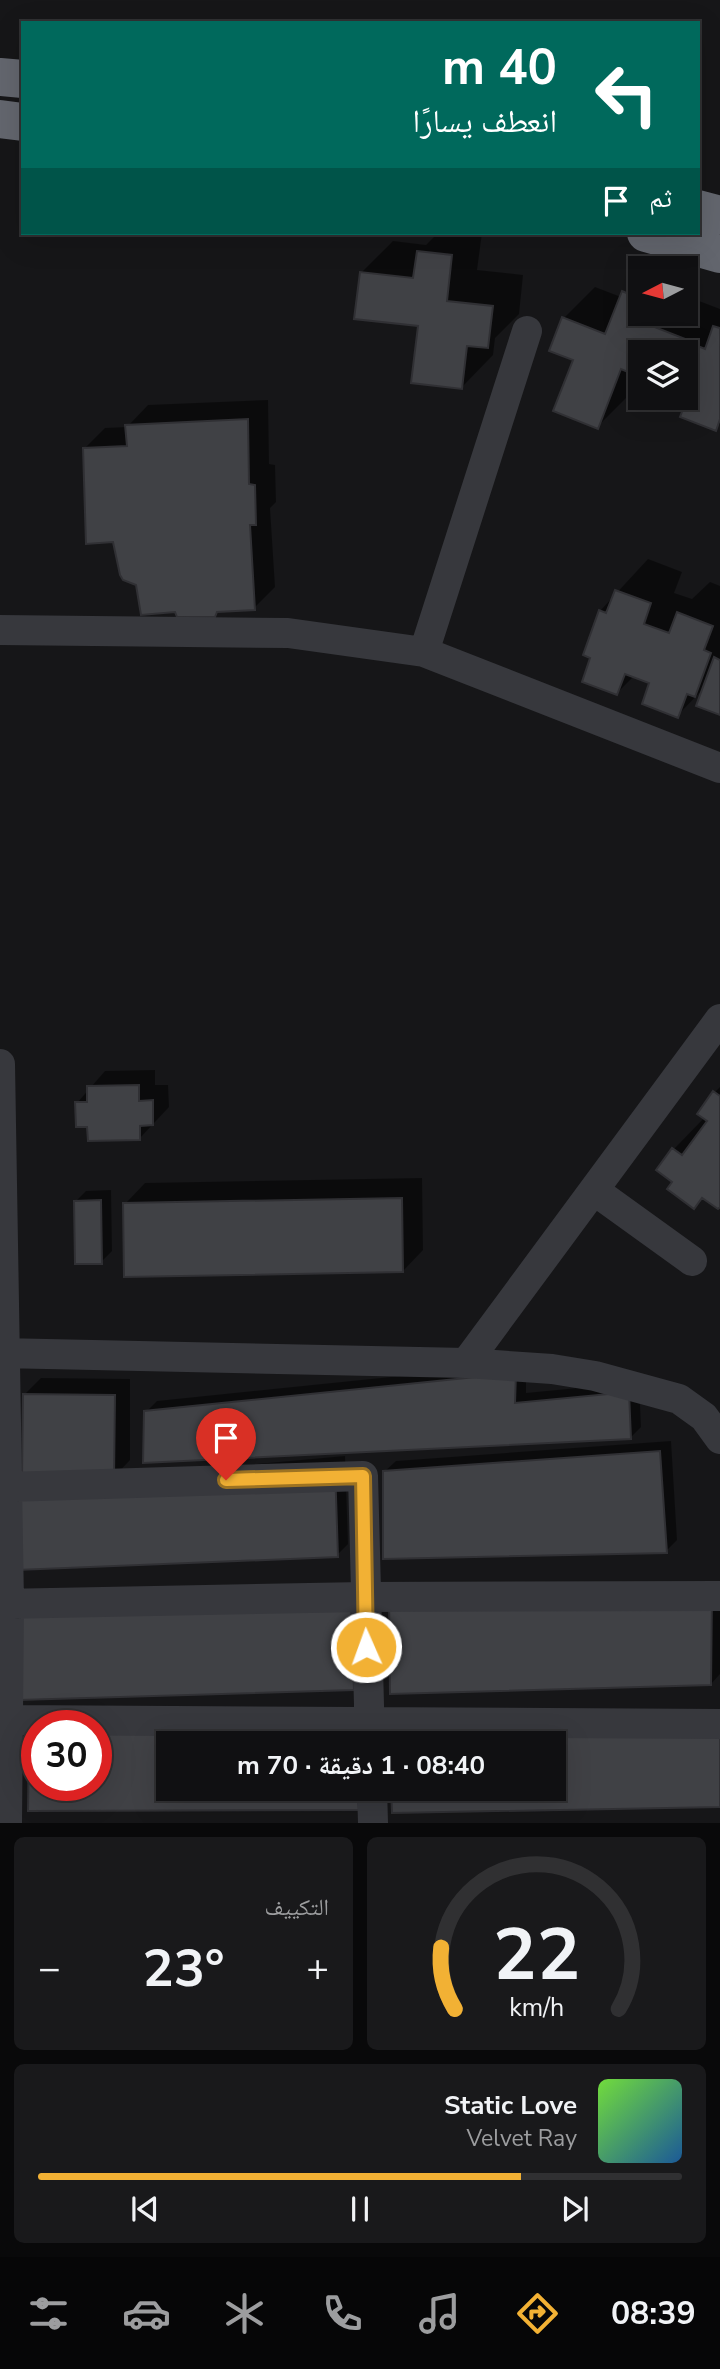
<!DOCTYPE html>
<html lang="ar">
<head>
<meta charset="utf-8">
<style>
	body { margin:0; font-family:"Nunito Sans","Noto Naskh Arabic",sans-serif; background:#19191b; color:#f1f3f6; direction:rtl; height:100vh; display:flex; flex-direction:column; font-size:26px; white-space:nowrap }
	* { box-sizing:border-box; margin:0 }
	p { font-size:23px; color:#9c9d9f }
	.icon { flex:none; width:38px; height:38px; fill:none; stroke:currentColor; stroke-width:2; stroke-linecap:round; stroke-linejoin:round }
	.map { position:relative; height:1823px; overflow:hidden; direction:ltr }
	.sheet { display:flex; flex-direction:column; gap:14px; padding:14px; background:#09090a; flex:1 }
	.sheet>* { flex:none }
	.guide { position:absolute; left:21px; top:21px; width:679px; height:214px; border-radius:0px; box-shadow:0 7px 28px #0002,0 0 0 2px #303032; direction:rtl; background:#00695c; color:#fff; overflow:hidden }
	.needle { width:46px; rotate:264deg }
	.controls { position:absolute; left:628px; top:256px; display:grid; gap:14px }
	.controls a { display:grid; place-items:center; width:70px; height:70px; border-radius:0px; background:#101012; box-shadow:0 7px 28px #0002,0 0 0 2px #303032; font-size:35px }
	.speed { position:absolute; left:21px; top:1710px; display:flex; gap:14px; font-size:35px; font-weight:700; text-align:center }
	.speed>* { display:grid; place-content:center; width:91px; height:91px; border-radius:50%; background:#101012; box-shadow:0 7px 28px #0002,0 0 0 2px #303032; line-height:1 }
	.speed .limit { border:10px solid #d22; background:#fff; color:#111 }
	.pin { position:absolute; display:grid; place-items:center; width:60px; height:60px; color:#fff; margin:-72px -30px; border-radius:50% 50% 50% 0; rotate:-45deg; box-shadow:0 0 7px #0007 }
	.pin .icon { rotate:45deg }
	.me { position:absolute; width:77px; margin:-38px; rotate:358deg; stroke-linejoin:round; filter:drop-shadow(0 0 5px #0008) }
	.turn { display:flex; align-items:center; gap:24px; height:147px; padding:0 28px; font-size:32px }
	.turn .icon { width:91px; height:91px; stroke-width:2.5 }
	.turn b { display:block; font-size:49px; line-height:60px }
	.then { display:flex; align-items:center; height:66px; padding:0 28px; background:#0003; gap:14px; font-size:26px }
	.big { font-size:52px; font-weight:700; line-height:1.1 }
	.sheet .tile { flex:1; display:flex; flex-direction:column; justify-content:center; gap:10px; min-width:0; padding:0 24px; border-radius:10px; background:#19191b }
	.sheet .dial { align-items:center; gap:0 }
	.dial svg { height:182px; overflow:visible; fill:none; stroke:#303032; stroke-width:7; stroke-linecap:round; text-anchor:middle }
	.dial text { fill:#f1f3f6; stroke:none }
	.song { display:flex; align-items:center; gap:21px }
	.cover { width:84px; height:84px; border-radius:10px; background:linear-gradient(135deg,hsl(100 70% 55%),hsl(210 70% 35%)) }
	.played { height:7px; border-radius:4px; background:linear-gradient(90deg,#f2b134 75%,#303032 75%) }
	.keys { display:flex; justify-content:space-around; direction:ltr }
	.heat { display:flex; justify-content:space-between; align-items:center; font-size:38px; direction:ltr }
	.sheet .tiles { flex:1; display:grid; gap:14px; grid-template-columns:1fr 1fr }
	.tile:last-child { grid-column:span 2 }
	.trip { position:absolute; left:156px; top:1731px; width:410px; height:70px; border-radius:0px; background:#101012; box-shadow:0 7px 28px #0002,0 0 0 2px #303032; font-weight:700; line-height:70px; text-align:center; direction:rtl }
	.dock { display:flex; height:112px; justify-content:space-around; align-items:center; background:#060607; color:#9c9d9f }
	.dock .icon { width:49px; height:49px }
	.dock .current { color:#f2b134 }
	.dock b { font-size:32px; color:#f1f3f6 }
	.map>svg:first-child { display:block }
	.shadow { fill:#0007 }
	.building { fill:#404145; stroke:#303034; stroke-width:2 }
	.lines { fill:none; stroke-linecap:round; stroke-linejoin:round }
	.minor { stroke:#37383d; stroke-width:30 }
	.highway { stroke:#63666e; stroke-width:38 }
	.route-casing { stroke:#9d7322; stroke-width:18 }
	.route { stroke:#f2b134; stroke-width:12 }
</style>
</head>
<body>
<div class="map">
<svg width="720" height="1823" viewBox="0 0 720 1823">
	<rect width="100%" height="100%" fill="#161618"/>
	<path class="shadow" d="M438,233H482L477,270L523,275L519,314L495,338L493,355L462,387L420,325L361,273L393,241L426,245Z
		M655,261L672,268H648Z
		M686,273L691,275L686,286Z
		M640,275V313H686V296L720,309V424L715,429L691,393L686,391L690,371L686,375V352H640V375L637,374L629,395L597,427L564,318L595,287L621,297Z
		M268,400L269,464L275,465L276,502L270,508L275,587L254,608L220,610L215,616L176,610L138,583L115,540L85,448L105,428L127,427L148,405Z
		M648,559L682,572L674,593L692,599L710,582L720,586V713L704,688L677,716L651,682L634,676L617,693L593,657L600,611Z
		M155,1070V1085H168L169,1107L139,1139L89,1125L77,1103L105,1071Z
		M720,1087V1205L704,1197L694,1206L675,1182L658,1170L674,1149L705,1117L715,1092Z
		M422,1178L423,1250L403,1271L125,1204L145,1183Z
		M111,1190L112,1251L101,1262L75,1202L86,1191Z
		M526,1363V1393L639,1382L641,1427L630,1438L146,1412L157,1401Z
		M41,1378L130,1379V1460L114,1477L345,1456L348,1544L337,1555L24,1476V1395Z
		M671,1441L677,1540L666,1551L384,1472L396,1461Z
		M720,1583V1674L711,1684L390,1600Z"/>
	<path class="building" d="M417,251L452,255L447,301L493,306L488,348L467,346L462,389L411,383L418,326L354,319L360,272L413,278Z
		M622,291L640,299V313H658L652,326L693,342L686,360V352H640V377L621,369L598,429L553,411L573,360L549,351L562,317L605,334Z
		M713,326L720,328V419L716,431L680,417L689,394L686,393V377L698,346L705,349Z
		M248,419L249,484L255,485L256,525H250L255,610L217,612L215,617H177L175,612L141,615L136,585L123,580L120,575L113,542L86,544L83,448L127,446L125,425Z
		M615,590L651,603L644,624L669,633L677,612L713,626L704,650L711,653L695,697L687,694L678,718L642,704L649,683L625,674L617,695L582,682L590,658L583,655L599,610L606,613Z
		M714,657L720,660V715L696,706Z
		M139,1085V1101L153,1100V1125L140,1126V1140L88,1141L87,1127H76L75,1102H87V1086Z
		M713,1091L720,1096V1207L718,1209L702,1198L694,1209L667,1189L672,1182L656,1170L672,1148L682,1155L707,1121L697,1114Z
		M402,1198L403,1272L124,1277L123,1203Z
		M101,1200L102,1264H75L74,1201Z
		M516,1373L515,1403L629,1392L631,1439L143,1463L144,1411Z
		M23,1394L115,1395L114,1478L22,1477Z
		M660,1451L667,1553L383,1559V1471Z
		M335,1466L338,1557L17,1570L18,1494Z
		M712,1593L711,1685L390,1694L389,1599Z
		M351,1599L354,1690L19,1700L20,1613Z
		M720,1721V1807L392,1813L391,1788H553V1743H390V1725Z
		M96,1728H353L354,1743H168V1788H357L359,1810L28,1811L29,1729H37V1785H96Z"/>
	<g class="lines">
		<path class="minor" d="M0,630L288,633L424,652L720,768
			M424,652L527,331
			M0,1064L9,1603L7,1823
			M595,1191L692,1261
			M0,1353L466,1363L552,1369L595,1376L679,1399L704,1417L720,1439
			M466,1363L720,1019
			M7,1487L363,1476L370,1743
			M0,1604L364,1597L720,1596
			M6,1720L720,1724
			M372,1788L373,1823"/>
		<path class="highway" d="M0,77L23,79
			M0,119L23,122
			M698,209L720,215
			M646,233L720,254"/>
	</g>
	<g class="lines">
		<defs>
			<path id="route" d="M226,1480L363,1476L366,1647"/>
		</defs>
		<use href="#route" class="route-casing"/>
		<use href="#route" class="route"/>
	</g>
</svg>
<div class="controls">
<a><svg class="needle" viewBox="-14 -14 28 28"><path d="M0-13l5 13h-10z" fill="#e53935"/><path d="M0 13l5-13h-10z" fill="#9c9d9f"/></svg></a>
<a><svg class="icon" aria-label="layers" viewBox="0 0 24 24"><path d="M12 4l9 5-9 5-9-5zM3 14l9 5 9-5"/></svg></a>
</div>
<div class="speed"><div class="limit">30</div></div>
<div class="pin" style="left:226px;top:1480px;background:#d93025"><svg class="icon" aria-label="arrive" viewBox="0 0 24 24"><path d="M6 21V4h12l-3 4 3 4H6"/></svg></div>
<svg class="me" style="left:366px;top:1647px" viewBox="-20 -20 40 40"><circle r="17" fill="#f2b134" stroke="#fff" stroke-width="3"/><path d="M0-11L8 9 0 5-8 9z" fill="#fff"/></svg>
<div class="trip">08:40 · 1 دقيقة · 70 m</div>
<div class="guide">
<div class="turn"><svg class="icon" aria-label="left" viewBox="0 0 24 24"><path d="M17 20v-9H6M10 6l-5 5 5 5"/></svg><div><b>40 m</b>انعطف يسارًا</div></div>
<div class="then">ثم<svg class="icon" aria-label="arrive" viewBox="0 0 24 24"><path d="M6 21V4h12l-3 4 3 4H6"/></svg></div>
</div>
</div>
<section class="sheet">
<div class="tiles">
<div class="tile dial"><svg viewBox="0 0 100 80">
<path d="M14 69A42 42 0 1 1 86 69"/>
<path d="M14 69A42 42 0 0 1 8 42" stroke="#f2b134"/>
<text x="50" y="56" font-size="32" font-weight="700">22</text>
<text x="50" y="72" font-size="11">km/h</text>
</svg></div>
<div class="tile"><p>التكييف</p>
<div class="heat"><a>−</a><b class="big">23°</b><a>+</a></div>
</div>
<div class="tile">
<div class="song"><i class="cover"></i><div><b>Static Love</b><p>Velvet Ray</p></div></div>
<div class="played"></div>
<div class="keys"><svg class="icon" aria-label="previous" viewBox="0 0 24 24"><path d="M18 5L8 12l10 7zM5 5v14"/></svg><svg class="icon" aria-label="pause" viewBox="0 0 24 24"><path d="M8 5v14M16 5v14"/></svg><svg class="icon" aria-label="next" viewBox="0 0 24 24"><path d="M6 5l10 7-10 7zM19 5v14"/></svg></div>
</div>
</div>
</section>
<nav class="dock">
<b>08:39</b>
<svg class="icon current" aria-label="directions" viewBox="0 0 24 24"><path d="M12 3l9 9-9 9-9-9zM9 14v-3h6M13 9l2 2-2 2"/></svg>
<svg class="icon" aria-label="music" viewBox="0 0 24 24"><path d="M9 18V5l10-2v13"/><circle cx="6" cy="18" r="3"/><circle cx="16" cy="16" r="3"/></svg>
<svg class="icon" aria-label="phone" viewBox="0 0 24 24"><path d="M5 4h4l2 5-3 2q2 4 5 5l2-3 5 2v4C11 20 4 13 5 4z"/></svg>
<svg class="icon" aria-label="climate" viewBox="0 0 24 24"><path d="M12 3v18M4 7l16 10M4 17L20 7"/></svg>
<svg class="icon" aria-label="car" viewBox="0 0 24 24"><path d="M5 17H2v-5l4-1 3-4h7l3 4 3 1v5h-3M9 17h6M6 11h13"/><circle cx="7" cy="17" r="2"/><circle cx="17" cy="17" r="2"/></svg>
<svg class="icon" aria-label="filters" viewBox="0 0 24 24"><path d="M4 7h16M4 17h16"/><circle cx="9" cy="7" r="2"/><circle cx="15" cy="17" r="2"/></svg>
</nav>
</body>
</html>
